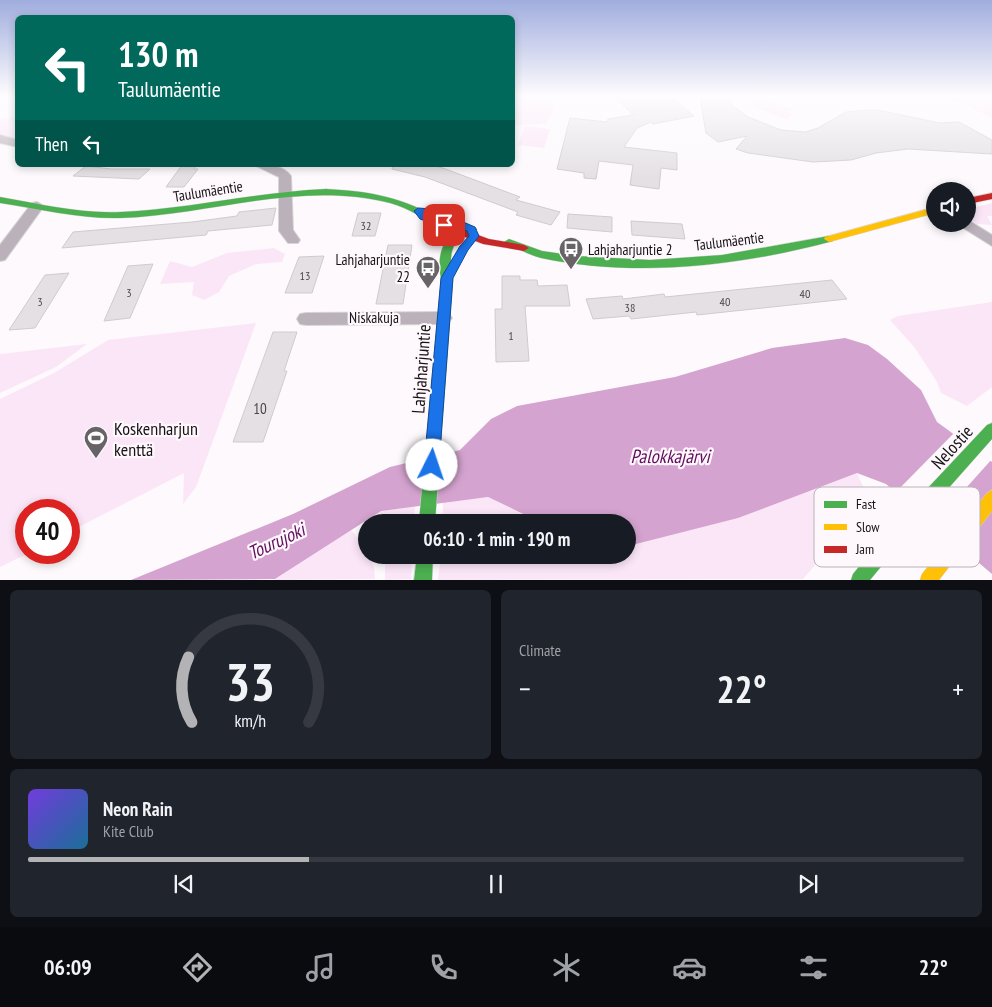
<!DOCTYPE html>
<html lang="en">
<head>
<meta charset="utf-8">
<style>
	body { margin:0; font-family:"PT Sans Narrow",sans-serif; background:#20242c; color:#f1f3f6; height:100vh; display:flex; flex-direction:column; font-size:19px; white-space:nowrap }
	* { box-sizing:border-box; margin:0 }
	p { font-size:16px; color:#9ea1a6 }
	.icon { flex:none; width:28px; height:28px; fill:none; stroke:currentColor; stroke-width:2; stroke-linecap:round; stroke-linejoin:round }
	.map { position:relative; height:580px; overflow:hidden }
	.side { display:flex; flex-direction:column; gap:10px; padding:10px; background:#0d0f14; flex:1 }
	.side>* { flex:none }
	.top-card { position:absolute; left:15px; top:15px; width:500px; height:152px; border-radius:8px; box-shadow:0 2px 8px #0003; background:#00695c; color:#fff; overflow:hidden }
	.tools { position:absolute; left:926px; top:182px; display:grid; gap:10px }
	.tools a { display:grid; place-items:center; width:50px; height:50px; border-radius:50%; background:#171b24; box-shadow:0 2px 8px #0003; font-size:25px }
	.speed { position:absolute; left:15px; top:499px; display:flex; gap:10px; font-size:25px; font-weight:700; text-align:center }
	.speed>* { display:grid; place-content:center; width:65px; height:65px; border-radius:50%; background:#171b24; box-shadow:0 2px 8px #0003; line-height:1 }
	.speed .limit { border:8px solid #d22; background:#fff; color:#111 }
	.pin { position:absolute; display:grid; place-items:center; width:42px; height:42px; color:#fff; margin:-21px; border-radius:10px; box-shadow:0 2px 8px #0006 }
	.me { position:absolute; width:55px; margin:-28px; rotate:4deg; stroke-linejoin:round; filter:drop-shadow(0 0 4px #0008) }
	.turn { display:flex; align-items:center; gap:18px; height:105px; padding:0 20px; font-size:22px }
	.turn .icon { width:65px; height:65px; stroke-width:2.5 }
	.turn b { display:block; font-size:35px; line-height:42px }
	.then { display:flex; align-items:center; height:48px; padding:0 20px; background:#0003; gap:10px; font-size:19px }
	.big { font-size:38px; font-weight:800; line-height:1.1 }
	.side .tile { flex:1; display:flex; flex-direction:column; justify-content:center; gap:8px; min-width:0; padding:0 18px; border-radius:8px; background:#20242c }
	.side .dial { align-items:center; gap:0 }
	.dial svg { height:130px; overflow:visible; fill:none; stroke:#363941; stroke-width:7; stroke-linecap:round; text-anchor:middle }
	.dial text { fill:#f1f3f6; stroke:none }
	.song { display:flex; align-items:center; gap:15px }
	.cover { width:60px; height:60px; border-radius:8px; background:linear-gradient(135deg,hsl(260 70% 55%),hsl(200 70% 35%)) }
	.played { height:5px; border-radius:2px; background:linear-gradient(90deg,#b3b2b5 30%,#363941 30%) }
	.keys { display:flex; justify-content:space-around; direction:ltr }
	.heat { display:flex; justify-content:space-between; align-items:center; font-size:28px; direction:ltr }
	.side .tiles { flex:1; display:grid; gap:10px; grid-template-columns:1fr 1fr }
	.tile:last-child { grid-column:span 2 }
	.trip { position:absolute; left:358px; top:514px; width:278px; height:50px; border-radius:25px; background:#171b24; box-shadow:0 2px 8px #0003; font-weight:800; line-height:50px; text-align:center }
	.dock { display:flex; height:80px; justify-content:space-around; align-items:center; background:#090b0e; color:#9ea1a6 }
	.dock .icon { width:35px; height:35px }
	.dock .current { color:#b3b2b5 }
	.dock b { font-size:22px; color:#f1f3f6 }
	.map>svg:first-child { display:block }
	.green { fill:#fbe6f8 }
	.water { fill:#d4a3cf }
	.pier { fill:#fdf9fc }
	.building { fill:#e4e0e4; stroke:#cfcbce }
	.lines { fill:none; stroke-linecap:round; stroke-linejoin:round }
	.street-casing { stroke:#d7d5d7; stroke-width:2 }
	.fast-casing { stroke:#d7d5d7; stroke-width:1 }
	.slow-casing { stroke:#d7d5d7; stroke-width:1 }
	.jam-casing { stroke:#d7d5d7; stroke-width:1 }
	.street { fill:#bbb1ba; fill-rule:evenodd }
	.fast { fill:#4caf50; fill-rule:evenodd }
	.slow { fill:#ffc107; fill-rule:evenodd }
	.jam { fill:#c62828; fill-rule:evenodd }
	.route { fill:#1a73e8; stroke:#114b97 }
	.labels { text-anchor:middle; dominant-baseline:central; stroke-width:4.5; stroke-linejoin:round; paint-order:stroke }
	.number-label { font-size:12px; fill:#4a464a }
	.street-label { font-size:15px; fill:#161216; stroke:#fef8fd }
	.poi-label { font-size:15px; fill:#161216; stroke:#fef8fd; text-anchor:start }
	.near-number-label { font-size:15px; fill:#4a464a }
	.near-street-label { font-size:18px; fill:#161216; stroke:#fef8fd }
	.near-poi-label { font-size:18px; fill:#161216; stroke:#fef8fd; text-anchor:start }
	.near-water-label { font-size:19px; font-style:italic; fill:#620d5f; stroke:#fef8fd }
	.key { fill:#fef8fd; stroke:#b8b3b8; stroke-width:1 }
	.key-label { font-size:14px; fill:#161216 }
</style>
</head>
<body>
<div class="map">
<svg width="992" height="580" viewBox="0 0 992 580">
	<rect width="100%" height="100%" fill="#fdf9fc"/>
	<path class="green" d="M512,97H549L556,105L546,124L513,125Z
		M947,97H992V118L948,97Z
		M753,98L795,109L786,112L794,114L786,119L753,107Z
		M13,117L17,119V141L0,135V119Z
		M525,126L550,129L544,148L518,145Z
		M992,203V216H987L992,225L977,224L968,218V209Z
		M274,248L285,254L282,262L256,264L229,276L219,292L204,300L192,295L194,282L160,284L170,261L192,267L227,253Z
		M992,302V387L967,406L941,393L937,382L915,348L890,320L898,316Z
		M256,323L196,487L183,504L184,473L69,532V510H26V552L29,553L0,567V399L54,373L108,340Z
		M87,344L56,367L0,393V354Z
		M857,473L870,502L803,579L438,580L441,555H626V543L635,544L736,518Z
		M488,497L540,522H443V502Z
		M415,506L414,517L406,522L365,521L380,511Z
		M351,530L365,547L366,555H369L374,567L375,579L274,580Z
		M388,555H413L411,579L385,580V563Z"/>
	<path class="water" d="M845,338L868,345L887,359L921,390L937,422L992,462V574L886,484L857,473L738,518L636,544L626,542V522H540L488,497L381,511L275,579L131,580L293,514L390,467L460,450L491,419L517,406L675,377L772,348Z"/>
	<path class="pier" d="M955,432L992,459L932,526L894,494Z"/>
	<path class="building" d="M615,97H671L694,116L653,124L651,122L637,128L624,147L677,153V170L661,168L659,189L630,185L633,165L599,161L596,179L584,178V173L557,169L570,118L607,122L608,119L633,115Z
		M700,97H728L733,106L748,117L781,130L805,132L818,128L846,112L865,110H878L940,123L959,122L992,140V154L908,149L876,153L851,160L813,162L748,153L736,149L747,136L718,142L706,133Z
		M182,165H197L194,169H198L184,187H166Z
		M393,165H429L443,168L520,197L516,200L560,212L551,225L516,215L518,212L425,177L392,169Z
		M86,166L111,169H150L139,179L73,176Z
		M276,208L272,225L208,231L206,235L62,248L73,232L192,222L237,216L239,212Z
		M358,213H381L375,236H352Z
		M568,214L612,217V232L567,228Z
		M631,221L682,224L685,239L632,235Z
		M388,245H412L403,304H376Z
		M324,256L312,293H285L299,257Z
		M153,264L130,318L104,321L128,266Z
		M69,273L35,328L9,330L45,275Z
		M502,276H520V280H537L538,286L567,285L570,306H525L529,361L496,362L495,309H502Z
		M832,280L847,299L697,315L696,312L631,319L629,316L593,319L586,299L622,296L623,299L664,294L665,297Z
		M273,332H297L284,371H287L263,442H233Z"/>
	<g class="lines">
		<defs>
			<path id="street" d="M0,135L18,140V147L0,143Z
				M254,165C267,165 282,164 291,176L293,230L300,240L298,243H288L279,231V177Z
				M37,202L44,206L5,260L0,261V245L32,203Z
				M968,220L992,235V246L957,224H968Z
				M443,312L449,314L452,318L449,322L443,324L306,325L300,324L297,319L300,314L306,313Z"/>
			<path id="fast" d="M326,189C366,191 397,196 433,215C439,219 448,222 453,227L452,229H444C427,221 409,208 390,203C300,180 211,215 120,218C80,219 40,209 0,203V197C40,204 81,214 121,212C190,209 257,192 326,189Z
				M472,226L477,229L476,231L462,234C450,247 449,260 453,278L435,522H419L441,278C437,258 441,244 455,229Z
				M829,236L834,239L833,241C740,266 636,278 541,258C529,255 518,248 505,244L504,242L509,239L542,251L577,256L650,260L722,255Z
				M992,423V439L907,535L870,580H851L853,574L895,523L987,425Z
				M417,555H433L432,580H414Z"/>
			<path id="slow" d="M935,207V213L829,242L824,239L825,237Z
				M992,490V511L939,580H920L922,574L987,493Z"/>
			<path id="jam" d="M992,193V199L968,204V198Z
				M448,224L489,239L524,245L529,248L524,251L483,244L444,229L443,227Z"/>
		</defs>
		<use href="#street" class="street-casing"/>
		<use href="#fast" class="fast-casing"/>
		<use href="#slow" class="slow-casing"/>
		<use href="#jam" class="jam-casing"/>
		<use href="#street" class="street"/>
		<use href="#fast" class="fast"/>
		<use href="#slow" class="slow"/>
		<use href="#jam" class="jam"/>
	</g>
	<linearGradient id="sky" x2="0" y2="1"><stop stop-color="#a0adde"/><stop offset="0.54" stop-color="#fefcfe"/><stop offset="1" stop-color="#fefcfe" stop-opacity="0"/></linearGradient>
	<rect width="992" height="178" fill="url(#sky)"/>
	<path class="route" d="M418,208L432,209L475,227L479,236L468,250L453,278L439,465L437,470L432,472L426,470L424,465L441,278L460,246L469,236L467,231L427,214L449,225L444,228L420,219L414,211Z"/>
	<defs>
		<symbol id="bus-pin" viewBox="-11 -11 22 30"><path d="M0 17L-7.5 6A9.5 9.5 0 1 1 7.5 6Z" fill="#676366" stroke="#fef8fd"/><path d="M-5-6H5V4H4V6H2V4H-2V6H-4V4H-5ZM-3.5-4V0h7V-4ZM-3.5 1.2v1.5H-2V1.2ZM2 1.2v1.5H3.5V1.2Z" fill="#fff"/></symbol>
		<symbol id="stadium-pin" viewBox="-11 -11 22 30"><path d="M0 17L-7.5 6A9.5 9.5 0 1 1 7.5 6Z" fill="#676366" stroke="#fef8fd"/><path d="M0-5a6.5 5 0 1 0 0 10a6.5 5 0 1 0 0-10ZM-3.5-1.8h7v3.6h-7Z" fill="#fff"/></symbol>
	</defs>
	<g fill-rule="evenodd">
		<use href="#bus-pin" x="557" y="235" width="28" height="38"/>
		<use href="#bus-pin" x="414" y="254" width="28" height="38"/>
		<use href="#stadium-pin" x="82" y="424" width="28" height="38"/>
	</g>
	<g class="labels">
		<g class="number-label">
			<text x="366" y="225">32</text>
			<text x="305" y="275">13</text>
			<text x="129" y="292">3</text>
			<text x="805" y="293">40</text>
			<text x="40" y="301">3</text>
			<text x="725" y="301">40</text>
			<text x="630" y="307">38</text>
			<text x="511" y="335">1</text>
		</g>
		<g class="street-label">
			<text transform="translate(208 191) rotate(-9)">Taulumäentie</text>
			<text transform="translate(729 241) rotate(-7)">Taulumäentie</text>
			<text x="374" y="317">Niskakuja</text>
		</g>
		<g class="poi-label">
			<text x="588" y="249">Lahjaharjuntie 2</text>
			<text x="410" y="259" text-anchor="end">Lahjaharjuntie<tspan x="410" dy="17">22</tspan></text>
		</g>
		<g class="near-number-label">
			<text x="260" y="408">10</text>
		</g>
		<g class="near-street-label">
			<text transform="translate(421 369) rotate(-86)">Lahjaharjuntie</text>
			<text transform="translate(952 447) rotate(-48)">Nelostie</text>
		</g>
		<g class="near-poi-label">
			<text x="114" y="428">Koskenharjun<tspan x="114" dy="21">kenttä</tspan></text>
		</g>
		<g class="near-water-label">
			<text x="670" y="456">Palokkajärvi</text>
			<text transform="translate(276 541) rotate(-25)">Tourujoki</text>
		</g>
	</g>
	<rect x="814" y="487" width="166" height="80" rx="8" class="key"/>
	<rect x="824" y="501" width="23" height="7" fill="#4caf50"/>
	<rect x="824" y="524" width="23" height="6" fill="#ffc107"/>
	<rect x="824" y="546" width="23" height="7" fill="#c62828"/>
	<g class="key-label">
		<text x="856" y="509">Fast</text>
		<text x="856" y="532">Slow</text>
		<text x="856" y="554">Jam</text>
	</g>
</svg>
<div class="tools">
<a><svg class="icon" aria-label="sound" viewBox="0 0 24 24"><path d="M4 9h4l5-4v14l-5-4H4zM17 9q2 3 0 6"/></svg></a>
</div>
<div class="speed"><div class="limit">40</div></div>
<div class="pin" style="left:444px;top:225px;background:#d93025"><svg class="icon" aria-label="arrive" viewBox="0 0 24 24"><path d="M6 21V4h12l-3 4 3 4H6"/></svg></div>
<svg class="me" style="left:432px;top:465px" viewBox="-20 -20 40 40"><circle r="19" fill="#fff"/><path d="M0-13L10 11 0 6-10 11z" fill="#1a73e8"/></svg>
<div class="trip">06:10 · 1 min · 190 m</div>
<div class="top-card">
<div class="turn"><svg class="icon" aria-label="left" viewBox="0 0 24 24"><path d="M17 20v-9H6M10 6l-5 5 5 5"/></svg><div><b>130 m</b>Taulumäentie</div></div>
<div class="then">Then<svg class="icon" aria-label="left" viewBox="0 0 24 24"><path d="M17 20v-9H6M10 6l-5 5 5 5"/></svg></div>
</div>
</div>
<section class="side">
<div class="tiles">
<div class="tile dial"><svg viewBox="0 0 100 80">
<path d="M14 69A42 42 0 1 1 86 69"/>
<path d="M14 69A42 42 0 0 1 12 29" stroke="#b3b2b5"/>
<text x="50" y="56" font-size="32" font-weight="700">33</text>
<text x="50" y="72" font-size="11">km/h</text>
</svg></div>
<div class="tile"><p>Climate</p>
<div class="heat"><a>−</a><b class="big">22°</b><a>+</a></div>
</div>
<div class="tile">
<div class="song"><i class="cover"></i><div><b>Neon Rain</b><p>Kite Club</p></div></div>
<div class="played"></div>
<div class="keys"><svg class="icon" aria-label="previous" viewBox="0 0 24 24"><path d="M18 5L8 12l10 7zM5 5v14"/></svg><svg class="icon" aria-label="pause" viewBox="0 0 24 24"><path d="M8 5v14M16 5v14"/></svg><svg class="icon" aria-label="next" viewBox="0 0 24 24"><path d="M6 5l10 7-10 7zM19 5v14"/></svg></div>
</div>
</div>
</section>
<nav class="dock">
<b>06:09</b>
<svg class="icon current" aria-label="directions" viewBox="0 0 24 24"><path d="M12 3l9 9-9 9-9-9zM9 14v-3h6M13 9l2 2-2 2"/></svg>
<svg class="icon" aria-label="music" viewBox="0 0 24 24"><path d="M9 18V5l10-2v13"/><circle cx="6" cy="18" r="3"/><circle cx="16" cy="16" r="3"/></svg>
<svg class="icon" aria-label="phone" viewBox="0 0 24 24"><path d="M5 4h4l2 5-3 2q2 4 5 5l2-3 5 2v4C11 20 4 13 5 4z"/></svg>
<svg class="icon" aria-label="climate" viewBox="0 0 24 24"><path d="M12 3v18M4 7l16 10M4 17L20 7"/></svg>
<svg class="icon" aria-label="car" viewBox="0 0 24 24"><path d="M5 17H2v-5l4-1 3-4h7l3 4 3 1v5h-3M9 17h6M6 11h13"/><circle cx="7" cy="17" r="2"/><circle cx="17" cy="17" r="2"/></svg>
<svg class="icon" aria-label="filters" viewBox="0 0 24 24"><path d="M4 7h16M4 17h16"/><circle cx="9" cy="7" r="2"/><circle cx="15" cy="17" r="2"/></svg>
<b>22°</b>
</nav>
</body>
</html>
